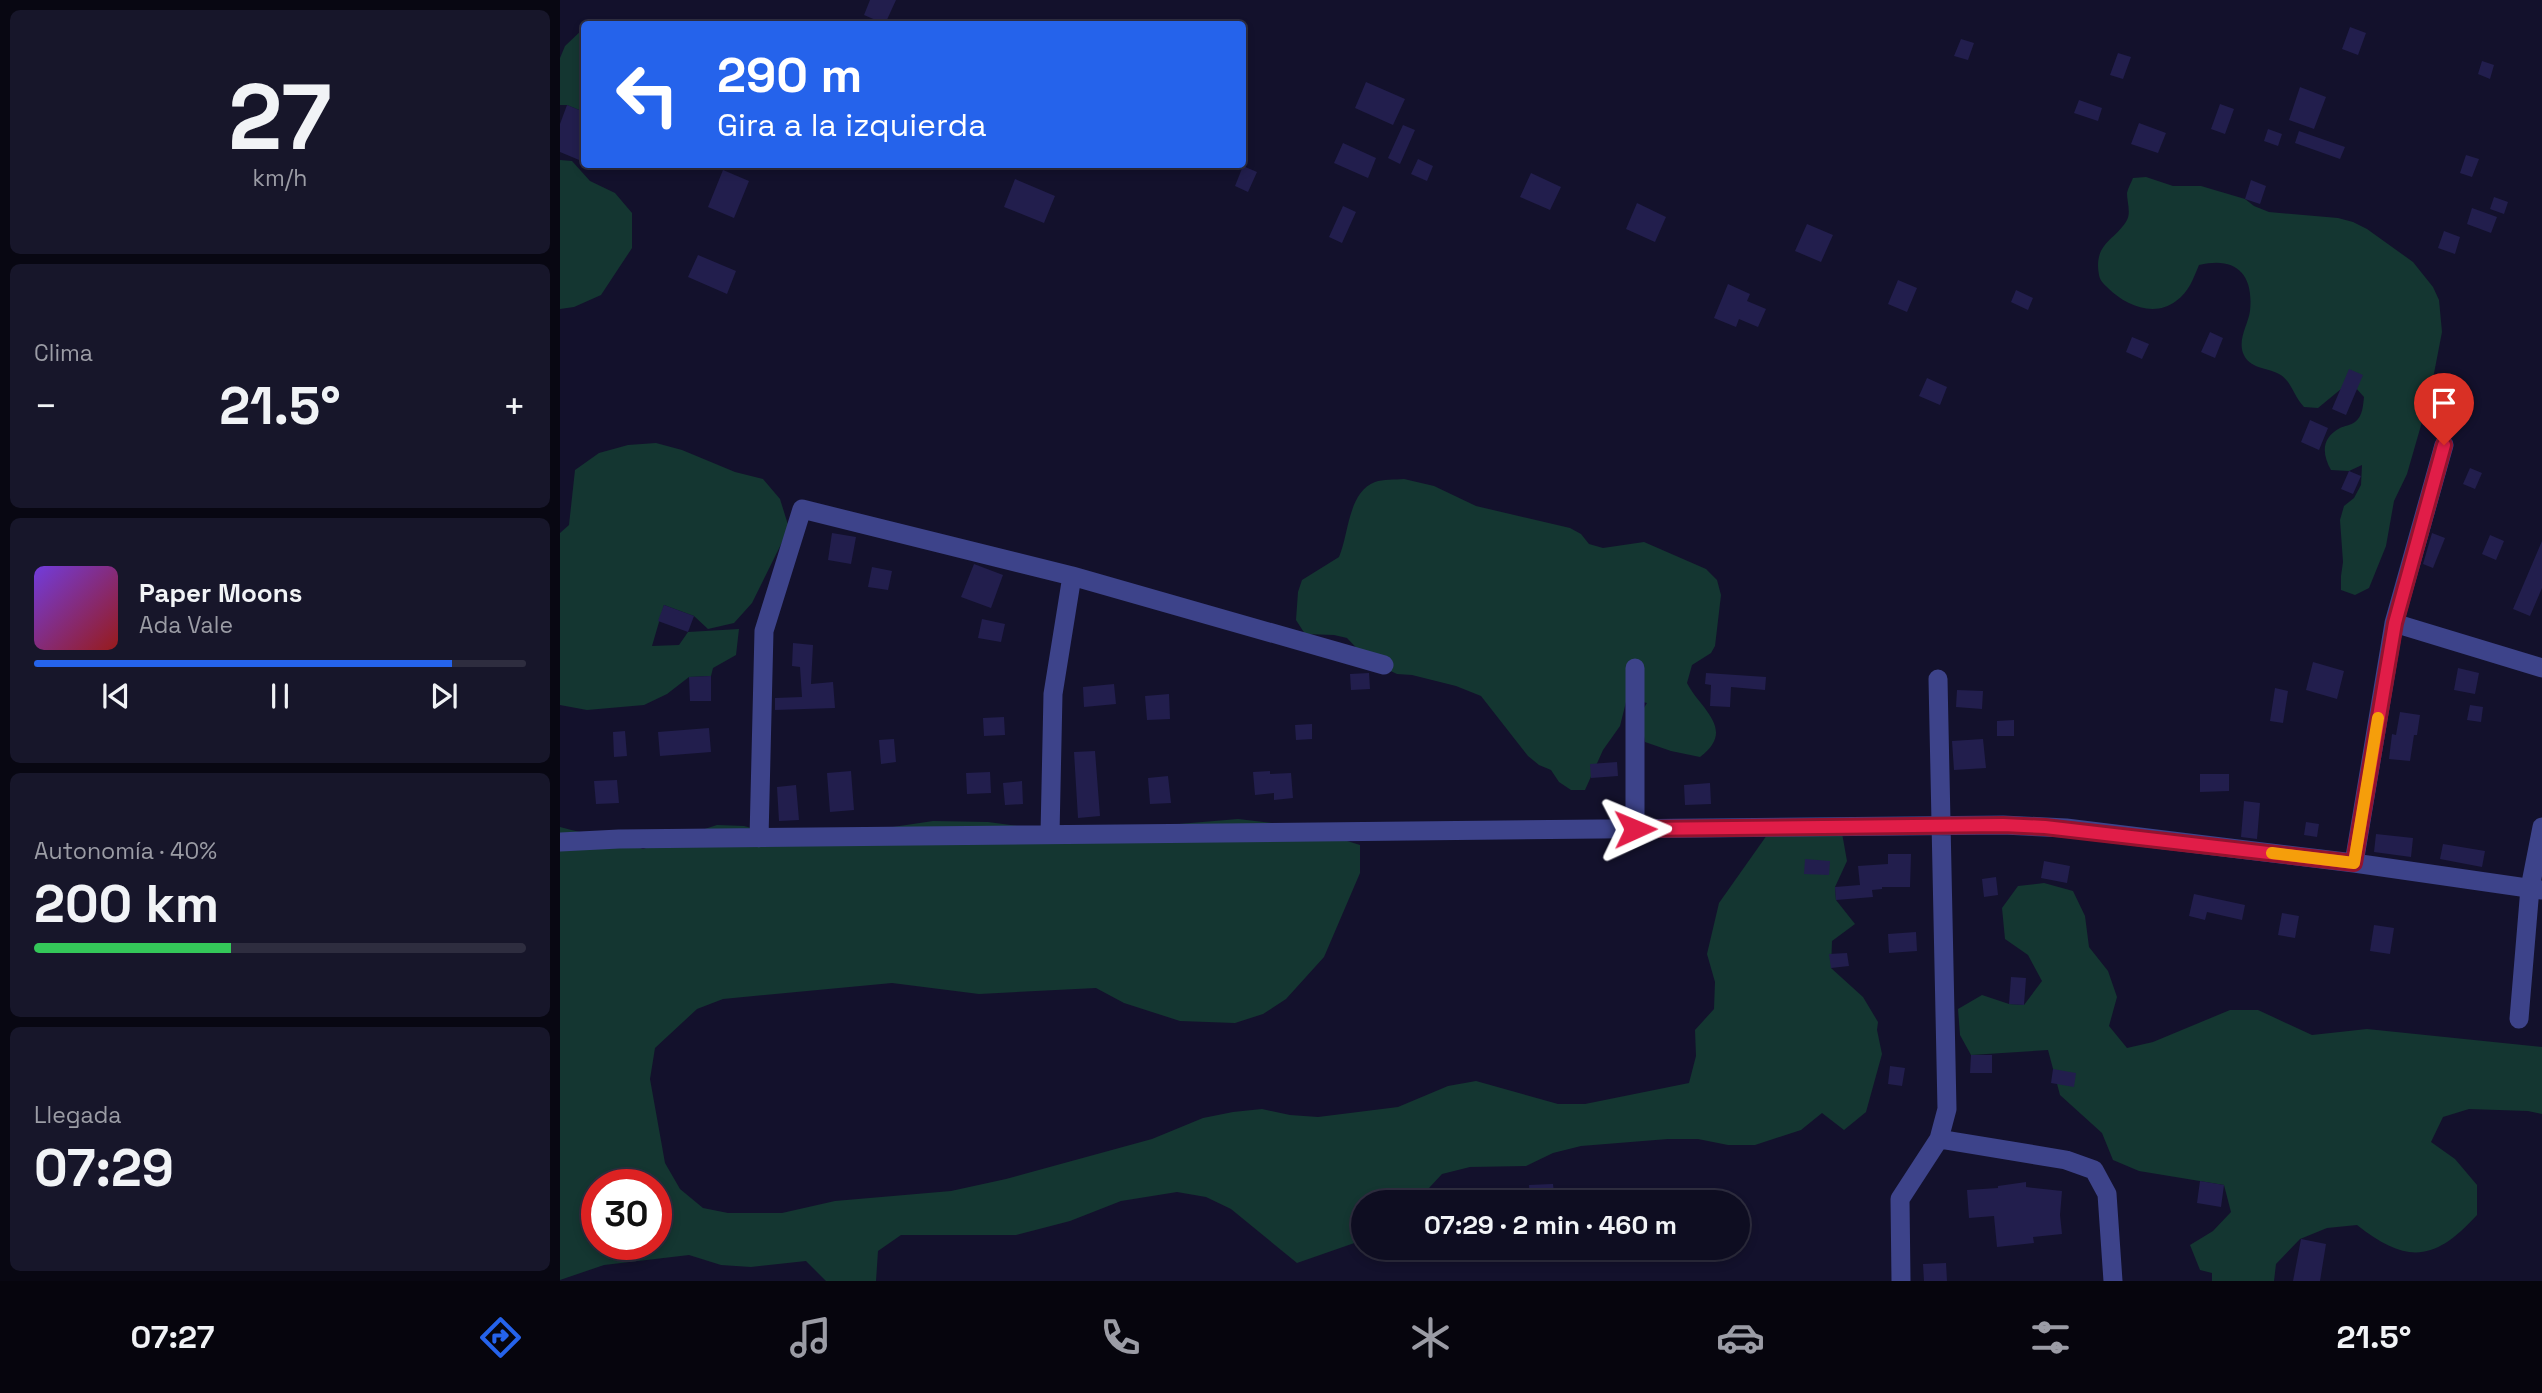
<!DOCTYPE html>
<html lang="es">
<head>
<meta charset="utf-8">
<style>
	body { margin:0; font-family:"Space Grotesk",sans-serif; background:#17162a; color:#f1f3f6; height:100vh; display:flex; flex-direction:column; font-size:26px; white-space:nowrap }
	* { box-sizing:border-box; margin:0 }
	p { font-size:23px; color:#9b9ca5 }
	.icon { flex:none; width:38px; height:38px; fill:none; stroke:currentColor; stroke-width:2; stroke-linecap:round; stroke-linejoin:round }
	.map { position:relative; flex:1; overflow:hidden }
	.panel { display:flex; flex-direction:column; gap:10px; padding:10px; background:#080712; width:560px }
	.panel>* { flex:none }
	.top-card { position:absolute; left:21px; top:21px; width:665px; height:147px; border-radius:7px; box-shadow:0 4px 10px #0003,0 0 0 2px #2e2d3f; background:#2563eb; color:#fff; overflow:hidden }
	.speed { position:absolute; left:21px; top:1169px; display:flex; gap:14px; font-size:35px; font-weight:700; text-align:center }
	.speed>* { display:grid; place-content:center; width:91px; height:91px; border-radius:50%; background:#0e0d21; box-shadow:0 4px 10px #0003,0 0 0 2px #2e2d3f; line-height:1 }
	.speed .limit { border:10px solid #d22; background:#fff; color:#111 }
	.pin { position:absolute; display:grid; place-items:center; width:60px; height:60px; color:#fff; margin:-72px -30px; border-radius:50% 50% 50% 0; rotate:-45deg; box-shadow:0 0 7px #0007 }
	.pin .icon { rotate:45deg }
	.me { position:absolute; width:77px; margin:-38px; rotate:89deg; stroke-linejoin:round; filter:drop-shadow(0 0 5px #0008) }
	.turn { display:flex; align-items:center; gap:24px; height:147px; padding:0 21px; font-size:32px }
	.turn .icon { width:91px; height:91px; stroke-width:2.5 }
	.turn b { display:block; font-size:49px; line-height:60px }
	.big { font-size:52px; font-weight:800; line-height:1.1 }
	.panel .widget { flex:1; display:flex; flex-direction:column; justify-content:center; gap:10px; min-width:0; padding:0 24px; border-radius:10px; background:#17162a }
	.panel .dial { align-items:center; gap:0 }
	.dial b { font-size:91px; line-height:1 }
	.song { display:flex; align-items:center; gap:21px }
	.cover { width:84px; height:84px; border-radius:10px; background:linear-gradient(135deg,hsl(260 70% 55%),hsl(0 70% 35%)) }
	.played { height:7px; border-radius:4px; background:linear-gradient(90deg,#2563eb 85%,#2e2d3f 85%) }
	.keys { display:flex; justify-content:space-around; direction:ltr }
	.heat { display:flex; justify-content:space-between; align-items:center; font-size:38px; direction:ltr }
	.charge { height:10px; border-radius:5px; background:linear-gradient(90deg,#34c759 40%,#2e2d3f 0) }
	.trip { position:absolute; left:791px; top:1190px; width:399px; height:70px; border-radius:35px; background:#0e0d21; box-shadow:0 4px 10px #0003,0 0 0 2px #2e2d3f; font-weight:800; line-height:70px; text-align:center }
	.tabs { display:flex; height:112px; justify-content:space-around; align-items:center; background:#06050d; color:#9b9ca5 }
	.tabs .icon { width:49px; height:49px }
	.tabs .selected { color:#2563eb }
	.tabs b { font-size:32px; color:#f1f3f6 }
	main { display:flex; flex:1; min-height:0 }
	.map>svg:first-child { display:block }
	.green { fill:#143631; fill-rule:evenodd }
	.building { fill:#221e4d }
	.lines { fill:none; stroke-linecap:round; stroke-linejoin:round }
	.minor { stroke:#3d438a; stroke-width:19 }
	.route-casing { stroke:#92132f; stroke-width:18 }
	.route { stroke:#e11d48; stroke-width:12 }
	.slow { stroke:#f59e0b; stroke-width:12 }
</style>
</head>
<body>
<main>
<section class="panel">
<div class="widget dial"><b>27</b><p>km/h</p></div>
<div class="widget"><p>Clima</p>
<div class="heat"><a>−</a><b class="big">21.5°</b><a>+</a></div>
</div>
<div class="widget">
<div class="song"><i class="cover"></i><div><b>Paper Moons</b><p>Ada Vale</p></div></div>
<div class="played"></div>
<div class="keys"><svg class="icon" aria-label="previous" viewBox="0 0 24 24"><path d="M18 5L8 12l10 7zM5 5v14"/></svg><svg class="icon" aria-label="pause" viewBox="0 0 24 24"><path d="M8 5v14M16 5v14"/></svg><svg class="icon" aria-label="next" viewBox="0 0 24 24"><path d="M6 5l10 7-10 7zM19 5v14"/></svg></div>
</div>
<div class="widget"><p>Autonomía · 40%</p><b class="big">200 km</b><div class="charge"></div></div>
<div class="widget"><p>Llegada</p><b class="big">07:29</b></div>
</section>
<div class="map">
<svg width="1982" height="1281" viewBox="0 0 1982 1281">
	<rect width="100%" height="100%" fill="#13112c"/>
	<path class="green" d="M24,28V112L7,105H0V58L5,46Z
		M0,160L12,161L30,181L55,193L72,213V248L41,295L14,307L0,309Z
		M1586,177L1613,186H1641L1685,199L1694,206L1709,212L1778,218L1793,222L1807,229L1853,262L1873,287L1879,300L1882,332L1870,394L1847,474L1834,501L1826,546L1809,588L1795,595L1781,590V576L1783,562L1780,520L1784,506L1794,498L1801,485L1802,465L1789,471L1771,470C1762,454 1761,438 1780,428C1784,426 1791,425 1795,422C1803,416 1803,405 1804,397L1795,387L1781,389L1758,408L1744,407C1734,397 1731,380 1719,374C1706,367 1689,369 1683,353C1678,338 1688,325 1690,311C1694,273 1675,256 1639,265C1633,279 1629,292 1616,301C1594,318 1565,305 1548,288C1544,284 1540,281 1539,275C1533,243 1556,240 1567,220C1571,212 1567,202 1567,193C1568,188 1571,183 1573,178Z
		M96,443L122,450L175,472L203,479L220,499L229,528L192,603L174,623L148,629L134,616L104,605L92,646L119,645L128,632L179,629L176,655L153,668L151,676L129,677L107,694L84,705L27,710L0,705V533L9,525L15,470L39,453L68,445Z
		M844,479L874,486L916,506L1010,528L1021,534L1029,544L1043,548L1084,542L1146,569L1157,580L1161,595L1155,646L1151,653L1132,665L1127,683C1140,709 1177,729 1140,757L1111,751L1085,742L1080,714L1087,703L1067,698L1060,726L1043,750L1025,790H1011L999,782L991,770L979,765L968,756L921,696L896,686L852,675L837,674L809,661L787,638L774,635L745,634L736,620L738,592L742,580L779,557C789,534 788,492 815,482C823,479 835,480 844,479Z
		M678,819L739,826L800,845V873L764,957L726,999L703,1014L675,1023L620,1021L564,1003L536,988L419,994L332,983L163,999L137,1009L95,1048L90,1079L105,1163L120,1189L143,1208L168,1213H222L275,1201L391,1191L446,1179L592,1139L643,1118L673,1112L702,1109L730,1115L758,1117L838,1107L888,1086L916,1081L998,1104H1025L1129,1083L1136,1056L1135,1030L1154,1009L1155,982L1147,954L1159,903L1207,835L1282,833L1287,861L1275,887L1276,900L1295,924L1272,941L1271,968L1303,997L1318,1022L1317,1030L1322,1054L1306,1112L1284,1130L1262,1113L1241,1130L1195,1145H1168L1138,1139H1108L1021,1146L993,1153L966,1166L910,1167L882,1174L856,1202H803V1240L737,1263L671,1209L646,1197L617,1192L561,1201L510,1221L456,1235H341L318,1251L316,1281H266L246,1261L191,1267L161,1265L129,1255L44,1265L0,1280V827C28,835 56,838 83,849L157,825L184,826L239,841L373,821L428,822L512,833ZM37,1185H96V1244H37Z
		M1484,883L1513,891L1525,916L1529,947L1548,971L1557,997L1549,1026L1567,1048L1593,1042L1670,1010H1698L1752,1035L1807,1029L1982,1047V1114L1968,1111L1909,1109L1883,1117L1871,1142L1895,1159L1917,1185V1215C1874,1262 1847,1264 1797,1225L1767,1228L1740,1239L1716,1264L1714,1281H1652V1273L1640,1270L1630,1245L1653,1231L1671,1212L1664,1185L1579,1171L1553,1160L1542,1133L1500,1095L1488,1050L1411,1055L1400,1035L1398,1009L1422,995L1449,1004L1464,1005L1482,981L1468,955L1445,939L1442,908L1458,886Z"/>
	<path class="building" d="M310,0H336L325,24L304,15Z
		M1790,27L1806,33L1798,55L1782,49Z
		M1401,39L1414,43L1408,60L1394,56Z
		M1558,53L1571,57L1563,79L1550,75Z
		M1922,61L1934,65L1930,79L1918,74Z
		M806,82L845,99L833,125L795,108Z
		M1740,87L1766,97L1754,129L1729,120Z
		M1519,100L1542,108L1538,121L1514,113Z
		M1660,104L1674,109L1665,134L1651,129Z
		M7,105L24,112V162L0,152V124Z
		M1579,123L1606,133L1598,153L1571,144Z
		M843,125L855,130L840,164L828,158Z
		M1708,129L1722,134L1718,146L1704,141Z
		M1739,131L1785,147L1780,159L1735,143Z
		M783,143L816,158L808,178L774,163Z
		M1906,155L1919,159L1912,177L1900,173Z
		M858,159L873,166L867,181L851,174Z
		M683,166L697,172L688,192L675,186Z
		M163,170L189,181L174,218L148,207Z
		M971,173L1001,187L990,210L960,197Z
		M455,179L495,196L484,223L444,207Z
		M1691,180L1706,186L1700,204L1685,199Z
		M1934,197L1948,202L1944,214L1930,209Z
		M1077,203L1106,217L1095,242L1066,229Z
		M783,206L796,212L782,243L769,237Z
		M1912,208L1937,217L1931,233L1907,224Z
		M1247,224L1273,235L1261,262L1235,251Z
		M1884,231L1900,237L1895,254L1878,248Z
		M138,255L176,271L167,294L128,277Z
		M1338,280L1357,288L1347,312L1328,304Z
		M1168,284L1190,294L1187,301L1206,309L1198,327L1179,319L1176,327L1154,318Z
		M1456,290L1473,298L1468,310L1451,302Z
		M1650,332L1663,338L1655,358L1641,352Z
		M1572,337L1589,344L1582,359L1566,352Z
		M1789,369L1803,375L1786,415L1772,409Z
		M1367,378L1387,387L1380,405L1359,396Z
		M1750,420L1768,428L1759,450L1741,442Z
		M1910,468L1922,473L1915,489L1903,484Z
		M1789,471L1801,476L1793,494L1781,489Z
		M272,533L296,537L291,564L268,560Z
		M1872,533L1885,538L1873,568L1863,564Z
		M1930,535L1944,541L1936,560L1922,554Z
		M1982,541V588L1970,616L1953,609Z
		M414,564L443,575L431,608L401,597Z
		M312,567L332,571L328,590L308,587Z
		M104,605L134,616L128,632L98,621Z
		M422,619L445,624L441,642L418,638Z
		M233,643L253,645L251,684L273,682L275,708L215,710V698L242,697L240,667L232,666Z
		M1753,662L1784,671L1777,699L1746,690Z
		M1898,668L1919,673L1915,694L1894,690Z
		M809,673L810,689L791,690L790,674Z
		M1146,673L1206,677L1205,690L1171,687L1170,707L1150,706L1151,685L1145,684Z
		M151,676V701H130L129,677Z
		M554,684L556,704L524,707L523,687Z
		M1715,688L1728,691L1723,723L1710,721Z
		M1397,690L1423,691L1422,709L1396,707Z
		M609,694L610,719L587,720L585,696Z
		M1910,705L1923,707L1921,722L1907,720Z
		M1840,712L1860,715L1857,735H1854L1850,761L1829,759L1832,734L1836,735Z
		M444,717L445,735L424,736L423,718Z
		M1454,720V736H1437V721Z
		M752,724V739L736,740L735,725Z
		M149,728L151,752L100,756L98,732Z
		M65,731L67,756L54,757L53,732Z
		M334,739L336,762L321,764L319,740Z
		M1423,739L1426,768L1394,770L1392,741Z
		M535,751L540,816L518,818L514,752Z
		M1057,762L1058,776L1031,778L1030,764Z
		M291,771L294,810L270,812L267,773Z
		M710,771V774L731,773L733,798L714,800V793L695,795L693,772Z
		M430,772L431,793L407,794L406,773Z
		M1640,774H1669V791L1640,792Z
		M608,776L611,803L590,804L588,778Z
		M57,780L59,803L36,804L34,781Z
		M462,781L463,804L445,805L443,783Z
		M1150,783L1151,804L1125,805L1124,785Z
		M236,785L239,820L219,821L217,787Z
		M1684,801L1700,803L1697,839L1681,837Z
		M1746,822L1759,824L1757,837L1744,835Z
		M1816,834L1853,838L1851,857L1814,852Z
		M1883,844L1925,851L1922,867L1880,859Z
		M1328,854H1351L1350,887H1322V889L1312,890L1313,897L1276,900L1275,887L1300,885L1298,866L1328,864Z
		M1245,859L1270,861L1269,875L1244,874Z
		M1484,861L1510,866L1507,883L1481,878Z
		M1436,877L1438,895L1424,897L1422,879Z
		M1634,894L1685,905L1682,920L1647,912L1645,920L1629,916Z
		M1722,913L1739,916L1735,938L1718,935Z
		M1814,925L1834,928L1830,954L1810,951Z
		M1356,932L1357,951L1329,953L1328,934Z
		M1287,953L1289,966L1271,968L1269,954Z
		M1451,977L1466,978L1464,1005L1449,1004Z
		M1411,1055H1432V1073H1410Z
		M1330,1066L1345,1068L1342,1086L1328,1084Z
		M1493,1069L1516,1073L1514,1087L1491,1083Z
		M1640,1181L1664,1185L1661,1207L1637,1203Z
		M1466,1182V1187L1502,1191L1500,1215L1502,1234L1473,1237L1474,1243L1437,1247L1434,1216L1409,1218L1407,1190L1438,1188V1186Z
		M993,1184L995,1202H970L969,1185Z
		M1741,1239L1766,1244L1760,1281H1733Z
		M1386,1263L1387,1281H1364L1363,1264Z"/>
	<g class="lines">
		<path class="minor" d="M1834,623L1982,668
			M1075,668V829
			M490,834L493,694L512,576
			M199,838L204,631L242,509L512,576L824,665
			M0,842L59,839L1443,825L1506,828L1794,863L1982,890
			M1794,863L1834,623L1884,445
			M1959,1019L1970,888L1982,827
			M1379,1139L1506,1160L1534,1170L1547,1194L1553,1281
			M1341,1281L1340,1199L1379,1139L1387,1109L1378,679"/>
	</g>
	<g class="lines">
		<defs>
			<path id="route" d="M1075,829L1443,825L1485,827L1794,863L1835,623L1884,445"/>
		</defs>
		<use href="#route" class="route-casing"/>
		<use href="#route" class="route"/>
		<path class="slow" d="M1712,853L1794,863L1818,718"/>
	</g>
</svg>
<div class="speed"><div class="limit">30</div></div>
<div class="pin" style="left:1884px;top:445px;background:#d93025"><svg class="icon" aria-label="arrive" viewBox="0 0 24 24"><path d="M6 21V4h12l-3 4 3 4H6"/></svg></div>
<svg class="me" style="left:1075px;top:829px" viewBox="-20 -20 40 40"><path d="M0-17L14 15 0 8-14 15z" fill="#e11d48" stroke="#fff" stroke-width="4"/></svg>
<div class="trip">07:29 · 2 min · 460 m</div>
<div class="top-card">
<div class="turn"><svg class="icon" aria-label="left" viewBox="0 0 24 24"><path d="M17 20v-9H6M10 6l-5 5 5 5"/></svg><div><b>290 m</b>Gira a la izquierda</div></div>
</div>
</div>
</main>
<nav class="tabs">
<b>07:27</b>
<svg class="icon selected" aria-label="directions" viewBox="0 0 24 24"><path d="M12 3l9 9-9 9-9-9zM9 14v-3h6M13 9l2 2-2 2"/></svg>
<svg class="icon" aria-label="music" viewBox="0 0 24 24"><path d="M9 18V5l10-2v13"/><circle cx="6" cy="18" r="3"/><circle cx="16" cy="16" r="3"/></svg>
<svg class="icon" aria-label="phone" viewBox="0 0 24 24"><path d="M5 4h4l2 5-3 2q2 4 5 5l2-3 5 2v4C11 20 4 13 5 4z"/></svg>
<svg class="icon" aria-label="climate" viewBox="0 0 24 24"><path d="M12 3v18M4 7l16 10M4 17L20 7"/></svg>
<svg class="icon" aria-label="car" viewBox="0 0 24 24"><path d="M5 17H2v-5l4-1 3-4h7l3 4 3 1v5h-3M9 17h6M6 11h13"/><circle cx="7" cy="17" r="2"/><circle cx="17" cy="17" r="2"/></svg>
<svg class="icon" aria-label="filters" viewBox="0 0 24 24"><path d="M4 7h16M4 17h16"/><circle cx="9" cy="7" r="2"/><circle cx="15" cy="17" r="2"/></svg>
<b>21.5°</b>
</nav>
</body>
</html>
